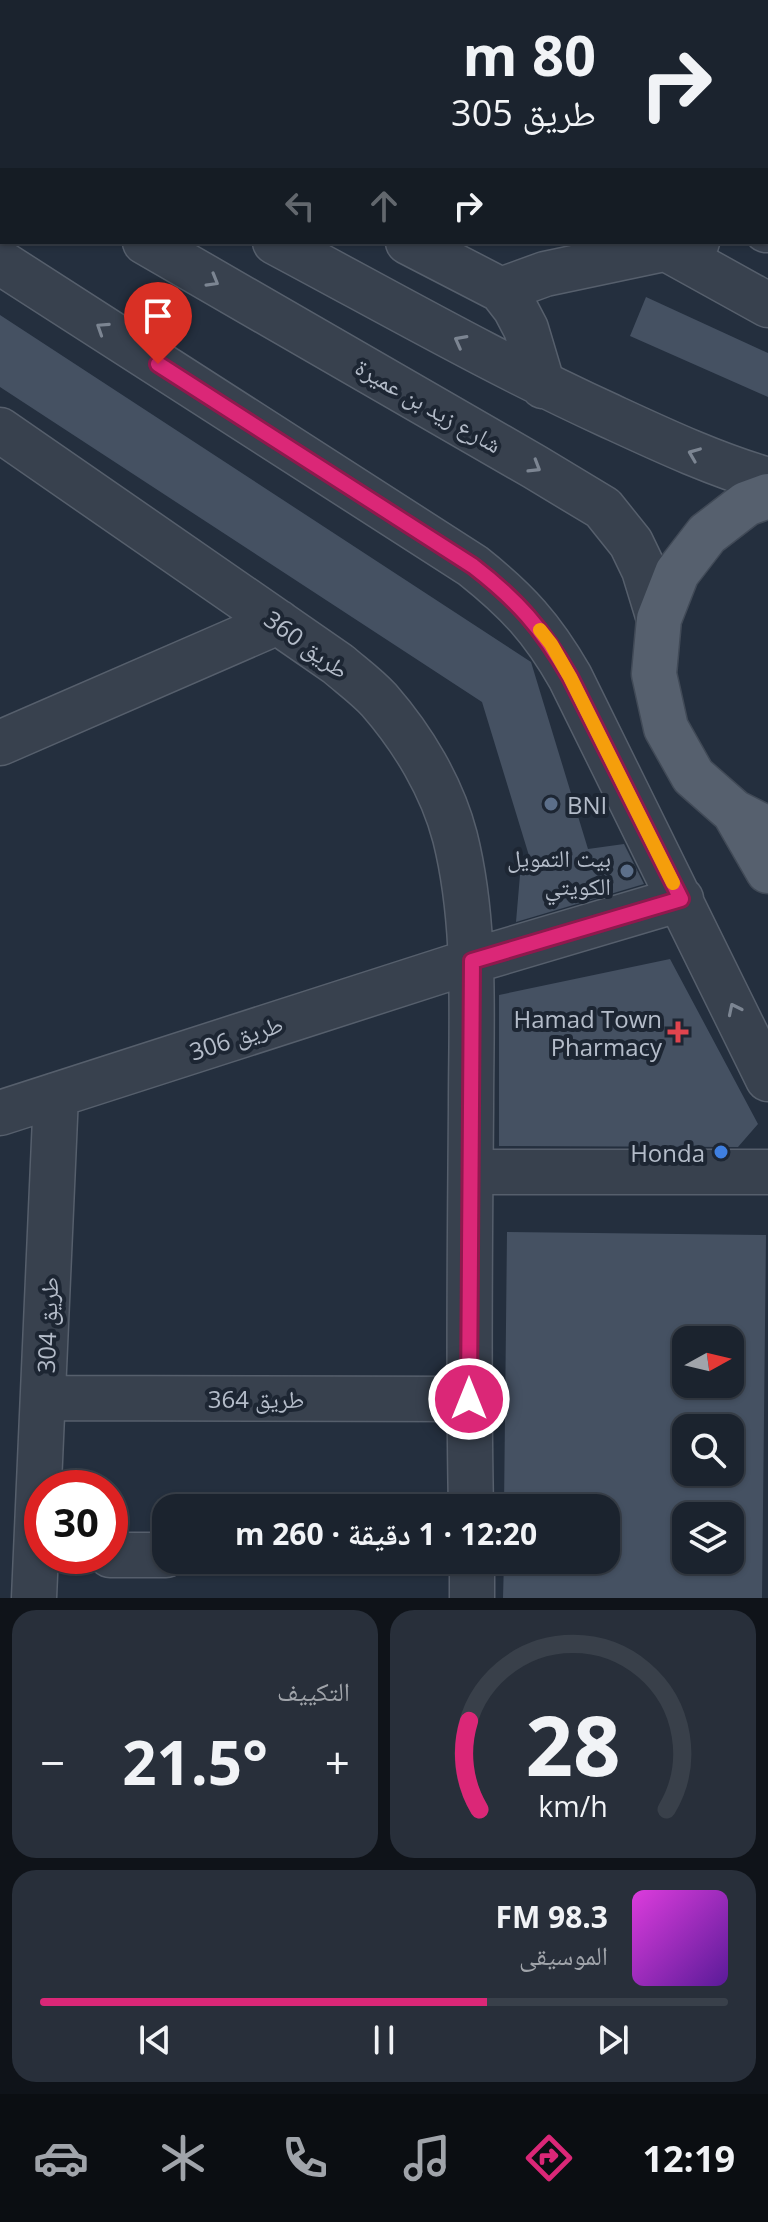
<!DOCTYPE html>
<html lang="ar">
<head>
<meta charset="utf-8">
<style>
	body { margin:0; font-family:"Open Sans","Noto Naskh Arabic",sans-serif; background:#282f3a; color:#f1f3f6; direction:rtl; height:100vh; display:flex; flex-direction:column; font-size:30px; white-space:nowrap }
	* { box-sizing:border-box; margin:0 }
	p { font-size:26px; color:#a0a4aa }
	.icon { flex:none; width:44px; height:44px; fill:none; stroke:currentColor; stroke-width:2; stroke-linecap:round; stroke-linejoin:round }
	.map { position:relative; height:1598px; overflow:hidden; direction:ltr }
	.side { display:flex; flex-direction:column; gap:12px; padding:12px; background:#0f1319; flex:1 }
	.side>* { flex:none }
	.top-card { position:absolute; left:0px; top:0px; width:768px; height:244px; box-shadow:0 2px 6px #0004,0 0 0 2px #39404a; direction:rtl; background:#1b232e; color:#f1f3f6; overflow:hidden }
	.needle { width:52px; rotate:82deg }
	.fabs { position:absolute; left:672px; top:1326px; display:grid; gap:16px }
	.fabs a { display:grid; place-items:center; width:72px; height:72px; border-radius:16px; background:#1b232e; box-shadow:0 2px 6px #0004,0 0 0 2px #39404a; font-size:40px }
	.speed { position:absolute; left:24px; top:1470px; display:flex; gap:16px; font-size:40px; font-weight:700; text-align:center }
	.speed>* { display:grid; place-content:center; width:104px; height:104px; border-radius:50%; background:#1b232e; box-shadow:0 2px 6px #0004,0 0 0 2px #39404a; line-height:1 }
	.speed .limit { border:12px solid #d22; background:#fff; color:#111 }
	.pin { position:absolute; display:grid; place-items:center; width:68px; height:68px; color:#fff; margin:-82px -34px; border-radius:50% 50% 50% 0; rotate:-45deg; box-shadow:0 0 8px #0007 }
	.pin .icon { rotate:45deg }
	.me { position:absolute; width:88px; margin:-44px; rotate:0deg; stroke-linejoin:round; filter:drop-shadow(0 0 6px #0008) }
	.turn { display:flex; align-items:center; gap:28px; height:168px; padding:0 40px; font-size:36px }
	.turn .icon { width:104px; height:104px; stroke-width:2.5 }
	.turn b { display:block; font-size:56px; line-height:68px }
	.lanes { display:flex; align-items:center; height:76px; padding:0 40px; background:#0003; justify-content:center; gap:40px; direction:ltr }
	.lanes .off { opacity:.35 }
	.big { font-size:60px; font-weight:700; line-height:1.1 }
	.side .tile { flex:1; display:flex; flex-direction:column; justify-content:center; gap:12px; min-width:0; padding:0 28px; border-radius:24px; background:#282f3a }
	.side .dial { align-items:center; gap:0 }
	.dial svg { height:208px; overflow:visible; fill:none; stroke:#39404a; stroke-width:7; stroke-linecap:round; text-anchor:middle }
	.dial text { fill:#f1f3f6; stroke:none }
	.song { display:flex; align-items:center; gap:24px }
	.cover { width:96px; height:96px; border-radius:12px; background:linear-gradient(135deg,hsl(300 70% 55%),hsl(270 70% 35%)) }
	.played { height:8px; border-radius:4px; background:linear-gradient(90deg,#db2777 65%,#39404a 65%) }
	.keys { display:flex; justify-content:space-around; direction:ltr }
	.heat { display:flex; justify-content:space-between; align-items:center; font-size:44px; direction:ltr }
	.side .tiles { flex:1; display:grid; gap:12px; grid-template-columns:1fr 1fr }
	.tile:last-child { grid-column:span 2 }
	.trip { position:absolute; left:152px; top:1494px; width:468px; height:80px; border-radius:24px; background:#1b232e; box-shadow:0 2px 6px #0004,0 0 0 2px #39404a; font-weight:700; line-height:80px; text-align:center; direction:rtl }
	.tab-bar { display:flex; height:128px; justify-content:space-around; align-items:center; background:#0b0e12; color:#a0a4aa }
	.tab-bar .icon { width:56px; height:56px }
	.tab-bar .current { color:#db2777 }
	.tab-bar b { font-size:36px; color:#f1f3f6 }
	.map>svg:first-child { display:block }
	.building { fill:#455162; fill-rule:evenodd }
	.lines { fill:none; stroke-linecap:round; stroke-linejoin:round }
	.minor-casing { stroke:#565f6c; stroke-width:47 }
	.major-casing { stroke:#414a57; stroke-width:47 }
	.minor { stroke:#38414e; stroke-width:44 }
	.major { stroke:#56606e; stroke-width:44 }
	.oneway { stroke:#7c8592 }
	.route-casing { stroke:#8e194d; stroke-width:20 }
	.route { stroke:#db2777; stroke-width:14 }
	.slow { stroke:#f59e0b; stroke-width:14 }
	.service-dot { fill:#5c6f8a; stroke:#1d2633; stroke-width:3 }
	.health-dot { fill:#e0444e; stroke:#1d2633; stroke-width:3 }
	.shop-dot { fill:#3f7fe0; stroke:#1d2633; stroke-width:3 }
	.labels { text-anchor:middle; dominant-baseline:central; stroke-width:8; stroke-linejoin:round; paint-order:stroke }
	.street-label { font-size:24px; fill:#b4bcc9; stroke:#1d2633 }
	.poi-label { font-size:24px; fill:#b4bcc9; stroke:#1d2633; text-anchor:end }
</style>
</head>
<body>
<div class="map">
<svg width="768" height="1598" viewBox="0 0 768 1598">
	<rect width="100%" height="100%" fill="#242f3e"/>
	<path class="building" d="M646,297L768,353V397L630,336Z
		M0,315L531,662L588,849L624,844L644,884L516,922L520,875L534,872L482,702L0,387Z
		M670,959L758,1124L738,1147L499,1146V995Z
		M507,1232L766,1235L762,1598H503L504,1560H606V1508H504ZM686,1340H730V1384H686ZM686,1428H730V1472H686ZM686,1516H730V1560H686Z"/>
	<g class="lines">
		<defs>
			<path id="minor" d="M265,0L269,2
				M387,0V2
				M0,33L2,34
				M0,98L2,99
				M0,159L2,160
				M766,230L768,229
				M145,242L535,467L603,508L631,543L644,570L659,619
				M275,242C386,301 496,364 610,416C662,440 713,464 768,480
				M408,242L501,290L515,308L526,329L543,386
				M664,242L665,248L768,305
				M0,262L473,566C517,601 542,628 570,677L768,1079
				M501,290L545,274L697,242
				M0,430L338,664C352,676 367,687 379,700C413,739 442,787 455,837C477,925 471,1018 471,1108C470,1241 468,1375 471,1508
				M0,743L278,622
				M0,1113L472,961L681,899
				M471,1172H768
				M44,1398L469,1399
				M110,1555H166
				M472,1560V1598
				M34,1598L56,1095"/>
			<path id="major" d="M768,496L746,504L707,534L677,573L659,619L654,674L666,728L693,776L734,812L768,829
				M734,812L768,871"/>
		</defs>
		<use href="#minor" class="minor-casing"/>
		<use href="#major" class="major-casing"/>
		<use href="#minor" class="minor"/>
		<use href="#major" class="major"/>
	</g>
	<defs><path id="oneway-chevron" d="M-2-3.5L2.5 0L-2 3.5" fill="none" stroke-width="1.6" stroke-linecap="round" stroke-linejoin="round" transform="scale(2)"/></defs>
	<g class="oneway">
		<use href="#oneway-chevron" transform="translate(213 281) rotate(30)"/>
		<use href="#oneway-chevron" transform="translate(102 328) rotate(-147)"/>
		<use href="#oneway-chevron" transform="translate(460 341) rotate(-152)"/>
		<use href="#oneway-chevron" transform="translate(694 454) rotate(-158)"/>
		<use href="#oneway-chevron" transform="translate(535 467) rotate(31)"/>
		<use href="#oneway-chevron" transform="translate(734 1009) rotate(-116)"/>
	</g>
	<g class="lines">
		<defs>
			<path id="route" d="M158,364L473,566C517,600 542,628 570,677L681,899L472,961L469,1399"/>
		</defs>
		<use href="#route" class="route-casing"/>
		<use href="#route" class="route"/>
		<path class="slow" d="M540,630L551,644L570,677L673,883"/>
	</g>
	<g class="service-dot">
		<circle cx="551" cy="804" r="8"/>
		<circle cx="627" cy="871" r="8"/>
	</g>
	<path class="health-dot" d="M674 1020h8v8h8v8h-8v8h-8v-8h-8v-8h8z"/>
	<circle class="shop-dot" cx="721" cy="1152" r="8"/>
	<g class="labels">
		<g class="street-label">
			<text transform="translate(429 405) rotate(30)">شارع زيد بن عميرة</text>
			<text transform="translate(307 644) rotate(36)">طريق 360</text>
			<text transform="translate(236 1037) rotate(-18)">طريق 306</text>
			<text transform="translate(47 1325) rotate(-88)">طريق 304</text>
			<text x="256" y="1398">طريق 364</text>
		</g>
		<g class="poi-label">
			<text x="567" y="804" text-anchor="start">BNI</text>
			<text x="611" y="857">بيت التمويل<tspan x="611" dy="28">الكويتي</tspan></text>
			<text x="662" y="1018">Hamad Town<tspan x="662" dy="28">Pharmacy</tspan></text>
			<text x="705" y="1152">Honda</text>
		</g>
	</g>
</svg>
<div class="fabs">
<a><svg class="needle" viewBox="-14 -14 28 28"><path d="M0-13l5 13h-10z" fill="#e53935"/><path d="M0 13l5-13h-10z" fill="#a0a4aa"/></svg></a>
<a><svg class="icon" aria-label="search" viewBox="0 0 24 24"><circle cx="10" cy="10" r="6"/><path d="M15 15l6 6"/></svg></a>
<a><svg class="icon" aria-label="layers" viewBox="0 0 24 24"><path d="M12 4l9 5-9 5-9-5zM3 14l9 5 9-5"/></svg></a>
</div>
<div class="speed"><div class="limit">30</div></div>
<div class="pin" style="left:158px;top:364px;background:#d93025"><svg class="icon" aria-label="arrive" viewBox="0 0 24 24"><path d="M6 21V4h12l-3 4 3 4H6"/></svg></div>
<svg class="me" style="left:469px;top:1399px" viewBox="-20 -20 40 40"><circle r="17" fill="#db2777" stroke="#fff" stroke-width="3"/><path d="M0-11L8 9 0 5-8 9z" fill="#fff"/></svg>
<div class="trip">12:20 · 1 دقيقة · 260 m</div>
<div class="top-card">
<div class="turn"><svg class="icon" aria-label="right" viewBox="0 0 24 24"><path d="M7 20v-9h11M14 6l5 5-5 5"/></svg><div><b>80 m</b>طريق 305</div></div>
<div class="lanes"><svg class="icon off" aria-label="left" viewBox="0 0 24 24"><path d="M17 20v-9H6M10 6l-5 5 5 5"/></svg><svg class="icon off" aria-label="ahead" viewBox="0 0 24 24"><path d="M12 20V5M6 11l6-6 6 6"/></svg><svg class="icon" aria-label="right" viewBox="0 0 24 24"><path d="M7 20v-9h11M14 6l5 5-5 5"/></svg></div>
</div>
</div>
<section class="side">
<div class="tiles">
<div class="tile dial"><svg viewBox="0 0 100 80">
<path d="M14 69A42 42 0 1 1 86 69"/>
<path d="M14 69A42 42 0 0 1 10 35" stroke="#db2777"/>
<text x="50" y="56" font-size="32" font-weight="700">28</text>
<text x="50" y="72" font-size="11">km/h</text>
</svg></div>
<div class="tile"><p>التكييف</p>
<div class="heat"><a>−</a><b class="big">21.5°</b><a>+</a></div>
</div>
<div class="tile">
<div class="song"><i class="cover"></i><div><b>98.3 FM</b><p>الموسيقى</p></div></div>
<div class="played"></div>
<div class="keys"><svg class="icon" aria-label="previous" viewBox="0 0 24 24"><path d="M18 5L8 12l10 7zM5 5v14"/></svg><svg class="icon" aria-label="pause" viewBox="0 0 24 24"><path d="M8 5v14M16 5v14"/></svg><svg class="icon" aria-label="next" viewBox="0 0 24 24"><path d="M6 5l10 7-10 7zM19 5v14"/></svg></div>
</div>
</div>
</section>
<nav class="tab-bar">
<b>12:19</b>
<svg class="icon current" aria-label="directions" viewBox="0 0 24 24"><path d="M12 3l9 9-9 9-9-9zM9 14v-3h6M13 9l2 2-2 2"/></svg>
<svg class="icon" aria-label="music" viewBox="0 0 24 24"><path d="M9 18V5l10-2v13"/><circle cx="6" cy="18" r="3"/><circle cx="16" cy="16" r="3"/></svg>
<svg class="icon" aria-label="phone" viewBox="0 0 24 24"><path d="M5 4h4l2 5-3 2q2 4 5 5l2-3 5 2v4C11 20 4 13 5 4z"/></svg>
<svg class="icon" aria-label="climate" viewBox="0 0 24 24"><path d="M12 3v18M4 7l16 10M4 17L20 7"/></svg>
<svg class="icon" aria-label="car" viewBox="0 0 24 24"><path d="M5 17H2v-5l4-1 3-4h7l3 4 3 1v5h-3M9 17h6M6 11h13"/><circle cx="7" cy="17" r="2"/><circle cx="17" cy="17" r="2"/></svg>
</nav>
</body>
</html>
